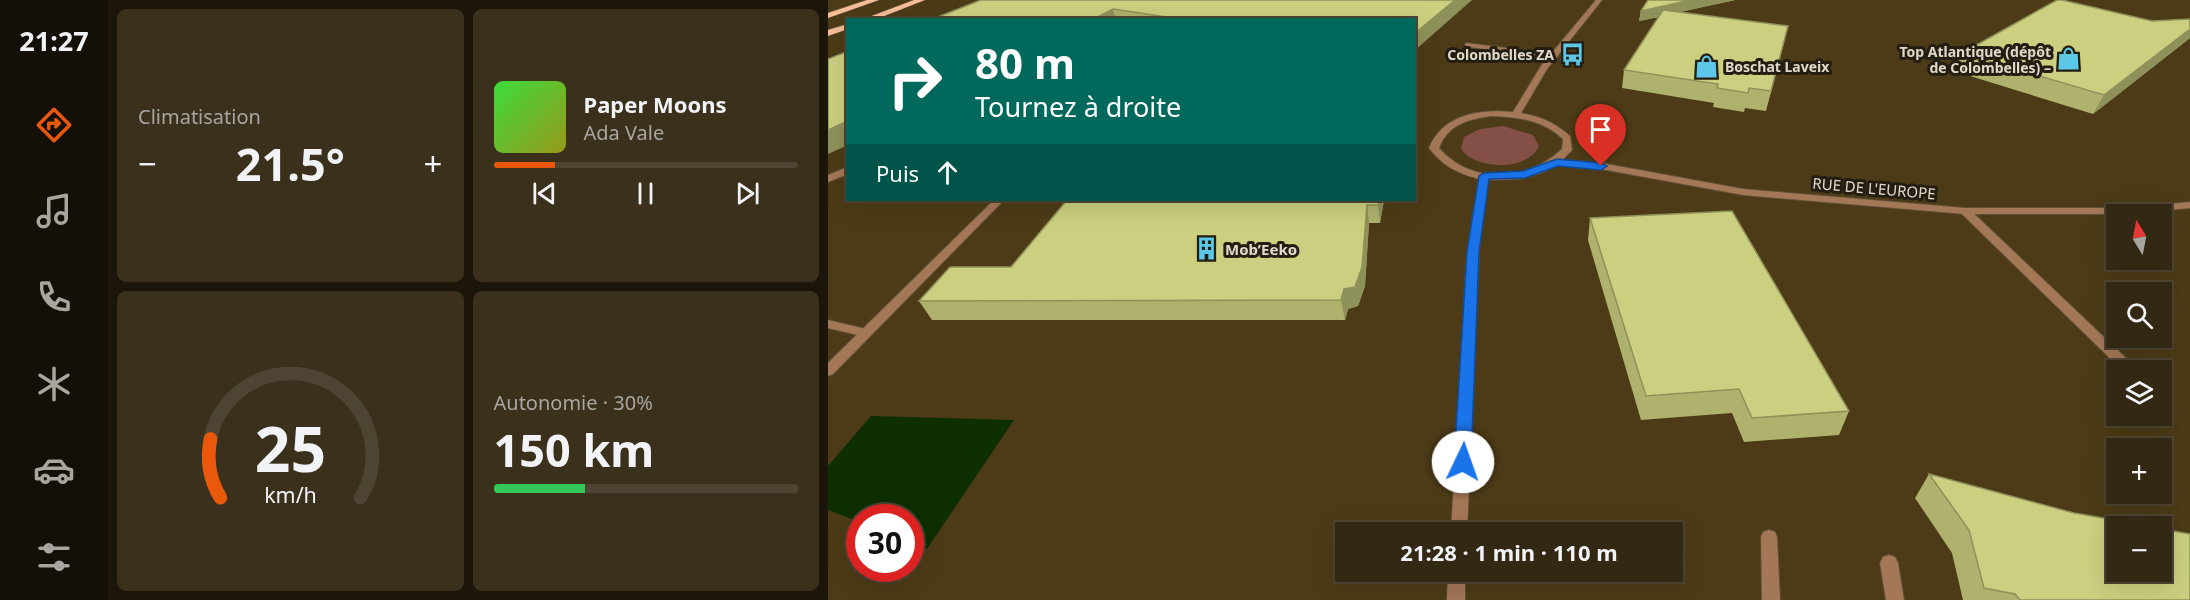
<!DOCTYPE html>
<html lang="fr">
<head>
<meta charset="utf-8">
<style>
	body { margin:0; font-family:"Noto Sans",sans-serif; background:#3a301c; color:#f1f3f6; height:100vh; display:flex; flex-direction:column; font-size:22px; white-space:nowrap }
	* { box-sizing:border-box; margin:0 }
	p { font-size:20px; color:#a8a6a0 }
	.icon { flex:none; width:33px; height:33px; fill:none; stroke:currentColor; stroke-width:2; stroke-linecap:round; stroke-linejoin:round }
	.map { position:relative; flex:1; overflow:hidden }
	.drawer { display:flex; flex-direction:column; gap:9px; padding:9px; background:#1c160a; width:720px }
	.drawer>* { flex:none }
	.top-card { position:absolute; left:18px; top:18px; width:570px; height:183px; border-radius:0px; box-shadow:0 6px 24px #0002,0 0 0 2px #4d4433; background:#00695c; color:#fff; overflow:hidden }
	.needle { width:39px; rotate:350deg }
	.tools { position:absolute; left:1278px; top:204px; display:grid; gap:12px }
	.tools a { display:grid; place-items:center; width:66px; height:66px; border-radius:0px; background:#322813; box-shadow:0 6px 24px #0002,0 0 0 2px #4d4433; font-size:30px }
	.speed { position:absolute; left:18px; top:504px; display:flex; gap:12px; font-size:30px; font-weight:700; text-align:center }
	.speed>* { display:grid; place-content:center; width:78px; height:78px; border-radius:50%; background:#322813; box-shadow:0 6px 24px #0002,0 0 0 2px #4d4433; line-height:1 }
	.speed .limit { border:9px solid #d22; background:#fff; color:#111 }
	.pin { position:absolute; display:grid; place-items:center; width:51px; height:51px; color:#fff; margin:-62px -26px; border-radius:50% 50% 50% 0; rotate:-45deg; box-shadow:0 0 6px #0007 }
	.pin .icon { rotate:45deg }
	.me { position:absolute; width:66px; margin:-33px; rotate:3deg; stroke-linejoin:round; filter:drop-shadow(0 0 4px #0008) }
	.turn { display:flex; align-items:center; gap:21px; height:126px; padding:0 30px; font-size:27px }
	.turn .icon { width:78px; height:78px; stroke-width:2.5 }
	.turn b { display:block; font-size:42px; line-height:51px }
	.then { display:flex; align-items:center; height:57px; padding:0 30px; background:#0003; gap:12px; font-size:22px }
	.big { font-size:45px; font-weight:700; line-height:1.1 }
	.drawer .card { flex:1; display:flex; flex-direction:column; justify-content:center; gap:9px; min-width:0; padding:0 21px; border-radius:9px; background:#3a301c }
	.drawer .dial { align-items:center; gap:0 }
	.dial svg { height:156px; overflow:visible; fill:none; stroke:#4d4433; stroke-width:7; stroke-linecap:round; text-anchor:middle }
	.dial text { fill:#f1f3f6; stroke:none }
	.song { display:flex; align-items:center; gap:18px }
	.cover { width:72px; height:72px; border-radius:9px; background:linear-gradient(135deg,hsl(120 70% 55%),hsl(60 70% 35%)) }
	.played { height:6px; border-radius:3px; background:linear-gradient(90deg,#ea580c 20%,#4d4433 20%) }
	.keys { display:flex; justify-content:space-around; direction:ltr }
	.heat { display:flex; justify-content:space-between; align-items:center; font-size:33px; direction:ltr }
	.charge { height:9px; border-radius:4px; background:linear-gradient(90deg,#34c759 30%,#4d4433 0) }
	.drawer .tiles { flex:1; display:grid; gap:9px; grid-template-columns:repeat(2,1fr) }
	.trip { position:absolute; left:507px; top:522px; width:348px; height:60px; border-radius:0px; background:#322813; box-shadow:0 6px 24px #0002,0 0 0 2px #4d4433; font-weight:700; line-height:60px; text-align:center }
	main { display:flex; flex:1; min-height:0 }
	.tabs { display:flex; flex-direction:column; width:108px; justify-content:space-around; align-items:center; background:#141008; color:#a8a6a0 }
	.tabs .icon { width:42px; height:42px }
	.tabs .active { color:#ea580c }
	.tabs b { font-size:27px; color:#f1f3f6 }
	.map>svg:first-child { display:block }
	.built { fill:#4c3b16; fill-rule:evenodd }
	.green { fill:#844f47 }
	.water { fill:#0e2f01 }
	.lines { fill:none; stroke-linecap:round; stroke-linejoin:round }
	.lane-casing { stroke:#5f5238; stroke-width:2 }
	.street-casing { stroke:#5f5238; stroke-width:2 }
	.primary-casing { stroke:#5f5238; stroke-width:1 }
	.lane { fill:#a47757; fill-rule:evenodd }
	.street { fill:#a47757; fill-rule:evenodd }
	.primary { fill:#f7be98; fill-rule:evenodd }
	.wall { fill:#afb26d }
	.shaded-wall { fill:#8e9159 }
	.building { fill:#cbcf7f; stroke:#8e9159; stroke-width:1.5 }
	.route { fill:#1a73e8; stroke:#114b97; stroke-width:1.5 }
	.labels { text-anchor:middle; dominant-baseline:central; stroke-width:6; stroke-linejoin:round; paint-order:stroke }
	.far-poi-label { font-size:14px; font-weight:bold; fill:#e1d8c8; stroke:#241e12; text-anchor:end }
	.street-label { font-size:15px; fill:#e1d8c8; stroke:#241e12 }
	.poi-label { font-size:15px; font-weight:bold; fill:#e1d8c8; stroke:#241e12; text-anchor:start }
</style>
</head>
<body>
<main>
<nav class="tabs">
<b>21:27</b>
<svg class="icon active" aria-label="directions" viewBox="0 0 24 24"><path d="M12 3l9 9-9 9-9-9zM9 14v-3h6M13 9l2 2-2 2"/></svg>
<svg class="icon" aria-label="music" viewBox="0 0 24 24"><path d="M9 18V5l10-2v13"/><circle cx="6" cy="18" r="3"/><circle cx="16" cy="16" r="3"/></svg>
<svg class="icon" aria-label="phone" viewBox="0 0 24 24"><path d="M5 4h4l2 5-3 2q2 4 5 5l2-3 5 2v4C11 20 4 13 5 4z"/></svg>
<svg class="icon" aria-label="climate" viewBox="0 0 24 24"><path d="M12 3v18M4 7l16 10M4 17L20 7"/></svg>
<svg class="icon" aria-label="car" viewBox="0 0 24 24"><path d="M5 17H2v-5l4-1 3-4h7l3 4 3 1v5h-3M9 17h6M6 11h13"/><circle cx="7" cy="17" r="2"/><circle cx="17" cy="17" r="2"/></svg>
<svg class="icon" aria-label="filters" viewBox="0 0 24 24"><path d="M4 7h16M4 17h16"/><circle cx="9" cy="7" r="2"/><circle cx="15" cy="17" r="2"/></svg>
</nav>
<section class="drawer">
<div class="tiles">
<div class="card"><p>Climatisation</p>
<div class="heat"><a>−</a><b class="big">21.5°</b><a>+</a></div>
</div>
<div class="card">
<div class="song"><i class="cover"></i><div><b>Paper Moons</b><p>Ada Vale</p></div></div>
<div class="played"></div>
<div class="keys"><svg class="icon" aria-label="previous" viewBox="0 0 24 24"><path d="M18 5L8 12l10 7zM5 5v14"/></svg><svg class="icon" aria-label="pause" viewBox="0 0 24 24"><path d="M8 5v14M16 5v14"/></svg><svg class="icon" aria-label="next" viewBox="0 0 24 24"><path d="M6 5l10 7-10 7zM19 5v14"/></svg></div>
</div>
<div class="card dial"><svg viewBox="0 0 100 80">
<path d="M14 69A42 42 0 1 1 86 69"/>
<path d="M14 69A42 42 0 0 1 9 39" stroke="#ea580c"/>
<text x="50" y="56" font-size="32" font-weight="700">25</text>
<text x="50" y="72" font-size="11">km/h</text>
</svg></div>
<div class="card"><p>Autonomie · 30%</p><b class="big">150 km</b><div class="charge"></div></div>
</div>
</section>
<div class="map">
<svg width="1362" height="600" viewBox="0 0 1362 600">
	<rect width="100%" height="100%" fill="#433519"/>
	<path class="built" d="M0,0H1362V600H0ZM20,20H586V200H20ZM1288,214H1334V260H1288ZM1288,292H1334V338H1288ZM1288,370H1334V416H1288ZM1288,448H1334V494H1288ZM32,518H82V568H32ZM1288,526H1334V572H1288ZM518,532H844V572H518Z"/>
	<path class="green" d="M675,126L705,135L711,146C699,172 648,170 633,149L636,137L652,129Z"/>
	<path class="water" d="M43,416L186,420L99,549L83,542L82,518H32L31,522L0,510V466Z"/>
	<g class="lines">
		<defs>
			<path id="lane" d="M638,43L726,54L730,56L726,58L641,47L637,45Z
				M20,167V174L0,182V175Z
				M1137,208L1141,209L1299,359L1301,362L1299,365H1289L1133,213L1132,211Z
				M0,320L42,330L44,333L38,337L0,328Z
				M941,530L947,532L949,537L952,600H934L933,537L935,532Z
				M1061,555L1067,557L1070,563L1076,600H1058L1052,563L1055,557Z"/>
			<path id="street" d="M768,0H774L719,69L693,113C712,116 727,123 742,136L744,150L734,160L773,163L915,189L1137,208H1301L1362,202V208L1301,214H1137L915,195L773,169L728,165L713,173L691,179L660,180L651,252L639,532H623L639,252L651,179C629,173 615,166 601,148C615,114 652,109 685,112L713,66ZM664,116C691,117 714,120 735,139L734,149C699,182 643,185 611,148C620,124 641,119 664,116Z
				M166,200H176L5,374L0,376V363Z
				M620,572H637V600H619Z"/>
			<path id="primary" d="M39,0H51L0,18V13Z
				M86,0H97L46,20H33Z
				M20,24V29L0,36V30Z"/>
		</defs>
		<use href="#lane" class="lane-casing"/>
		<use href="#street" class="street-casing"/>
		<use href="#primary" class="primary-casing"/>
		<use href="#lane" class="lane"/>
		<use href="#street" class="street"/>
		<use href="#primary" class="primary"/>
	</g>
	<path class="wall" d="M153,0H644L586,20H102Z
		M820,0H907L852,12L956,43L938,111L917,108L916,112L885,107L886,103L794,88L796,70L831,17L811,21L813,11Z
		M1362,19V38L1265,114L1126,71L1134,53L1324,21Z
		M239,200H556L552,223H541L537,286L530,306L520,309L517,320H104L91,301L183,267Z
		M762,218L1021,411L1011,435L916,442L904,413L813,420L760,240Z
		M1101,474L1246,513L1362,600H1135L1124,553L1087,498Z"/>
	<path class="shaded-wall" d="M627,0H644L586,51V34Z
		M863,0H907L811,21L813,11Z
		M285,9L288,20H264Z
		M1362,29V38L1265,114L1276,95Z
		M20,121V145L0,154V130Z
		M551,200H556L552,223L550,205Z
		M539,205L541,223L537,286L530,306L520,309L517,320L513,300Z"/>
	<path class="building" d="M153,0H627L586,34V20H359L285,9L264,20H102Z
		M820,0H863L813,11Z
		M1229,0H1234L1324,21L1362,19V29L1276,95L1134,53Z
		M835,10L960,26L943,91L921,88L920,93L889,88L890,84L796,70Z
		M20,51V121L0,130V59Z
		M239,200H551L550,205H539L534,267L527,287L516,289L513,300L91,301L122,267H183Z
		M904,211L1021,411L924,418L911,389L818,396L762,218Z
		M1101,474L1246,513L1322,526H1288V572H1334V529L1362,534V600H1192L1187,594L1156,588L1141,530Z"/>
	<path class="route" d="M729,159L773,163L779,166L773,170L730,166L697,178L661,179L651,252L643,462L641,467H629L626,462L639,252L651,176L656,173L695,171Z"/>
	<defs>
		<symbol id="bus-bare" viewBox="-9 -9 18 18"><path d="M-5-6H5V4H4V6H2V4H-2V6H-4V4H-5ZM-3.5-4V0h7V-4ZM-3.5 1.2v1.5H-2V1.2ZM2 1.2v1.5H3.5V1.2Z" fill="#5cc7e7" stroke="#241e12" stroke-width="2.5" paint-order="stroke"/></symbol>
		<symbol id="shop-bare" viewBox="-9 -9 18 18"><path d="M-5-2.5h2.3a2.7 3.5 0 0 1 5.4 0H5L5.5 6h-11ZM-1.5-2.5h3a1.5 2.3 0 0 0-3 0Z" fill="#5cc7e7" stroke="#241e12" stroke-width="2.5" paint-order="stroke"/></symbol>
		<symbol id="building-bare" viewBox="-9 -9 18 18"><path d="M-4-6H4V6H1V3H-1V6H-4ZM-2.5-4.3h1.7v1.8h-1.7ZM.8-4.3h1.7v1.8H.8ZM-2.5-1h1.7V.8h-1.7ZM.8-1h1.7V.8H.8Z" fill="#5cc7e7" stroke="#241e12" stroke-width="2.5" paint-order="stroke"/></symbol>
	</defs>
	<g fill-rule="evenodd">
		<use href="#bus-bare" x="728" y="38" width="33" height="33"/>
		<use href="#shop-bare" x="1224" y="42" width="33" height="33"/>
		<use href="#shop-bare" x="862" y="50" width="33" height="33"/>
		<use href="#building-bare" x="362" y="232" width="33" height="33"/>
	</g>
	<g class="labels">
		<g class="far-poi-label">
			<text x="1223" y="51">Top Atlantique (dépôt<tspan x="1223" dy="16">de Colombelles) –</tspan></text>
			<text x="726" y="54">Colombelles ZA</text>
			<text x="897" y="66" text-anchor="start">Boschat Laveix</text>
		</g>
		<g class="street-label">
			<text transform="translate(1046 188) rotate(5)">RUE DE L'EUROPE</text>
		</g>
		<g class="poi-label">
			<text x="397" y="249">Mob’Eeko</text>
		</g>
	</g>
</svg>
<div class="tools">
<a><svg class="needle" viewBox="-14 -14 28 28"><path d="M0-13l5 13h-10z" fill="#e53935"/><path d="M0 13l5-13h-10z" fill="#a8a6a0"/></svg></a>
<a><svg class="icon" aria-label="search" viewBox="0 0 24 24"><circle cx="10" cy="10" r="6"/><path d="M15 15l6 6"/></svg></a>
<a><svg class="icon" aria-label="layers" viewBox="0 0 24 24"><path d="M12 4l9 5-9 5-9-5zM3 14l9 5 9-5"/></svg></a>
<a>+</a>
<a>−</a>
</div>
<div class="speed"><div class="limit">30</div></div>
<div class="pin" style="left:773px;top:166px;background:#d93025"><svg class="icon" aria-label="arrive" viewBox="0 0 24 24"><path d="M6 21V4h12l-3 4 3 4H6"/></svg></div>
<svg class="me" style="left:635px;top:462px" viewBox="-20 -20 40 40"><circle r="19" fill="#fff"/><path d="M0-13L10 11 0 6-10 11z" fill="#1a73e8"/></svg>
<div class="trip">21:28 · 1 min · 110 m</div>
<div class="top-card">
<div class="turn"><svg class="icon" aria-label="right" viewBox="0 0 24 24"><path d="M7 20v-9h11M14 6l5 5-5 5"/></svg><div><b>80 m</b>Tournez à droite</div></div>
<div class="then">Puis<svg class="icon" aria-label="ahead" viewBox="0 0 24 24"><path d="M12 20V5M6 11l6-6 6 6"/></svg></div>
</div>
</div>
</main>
</body>
</html>
